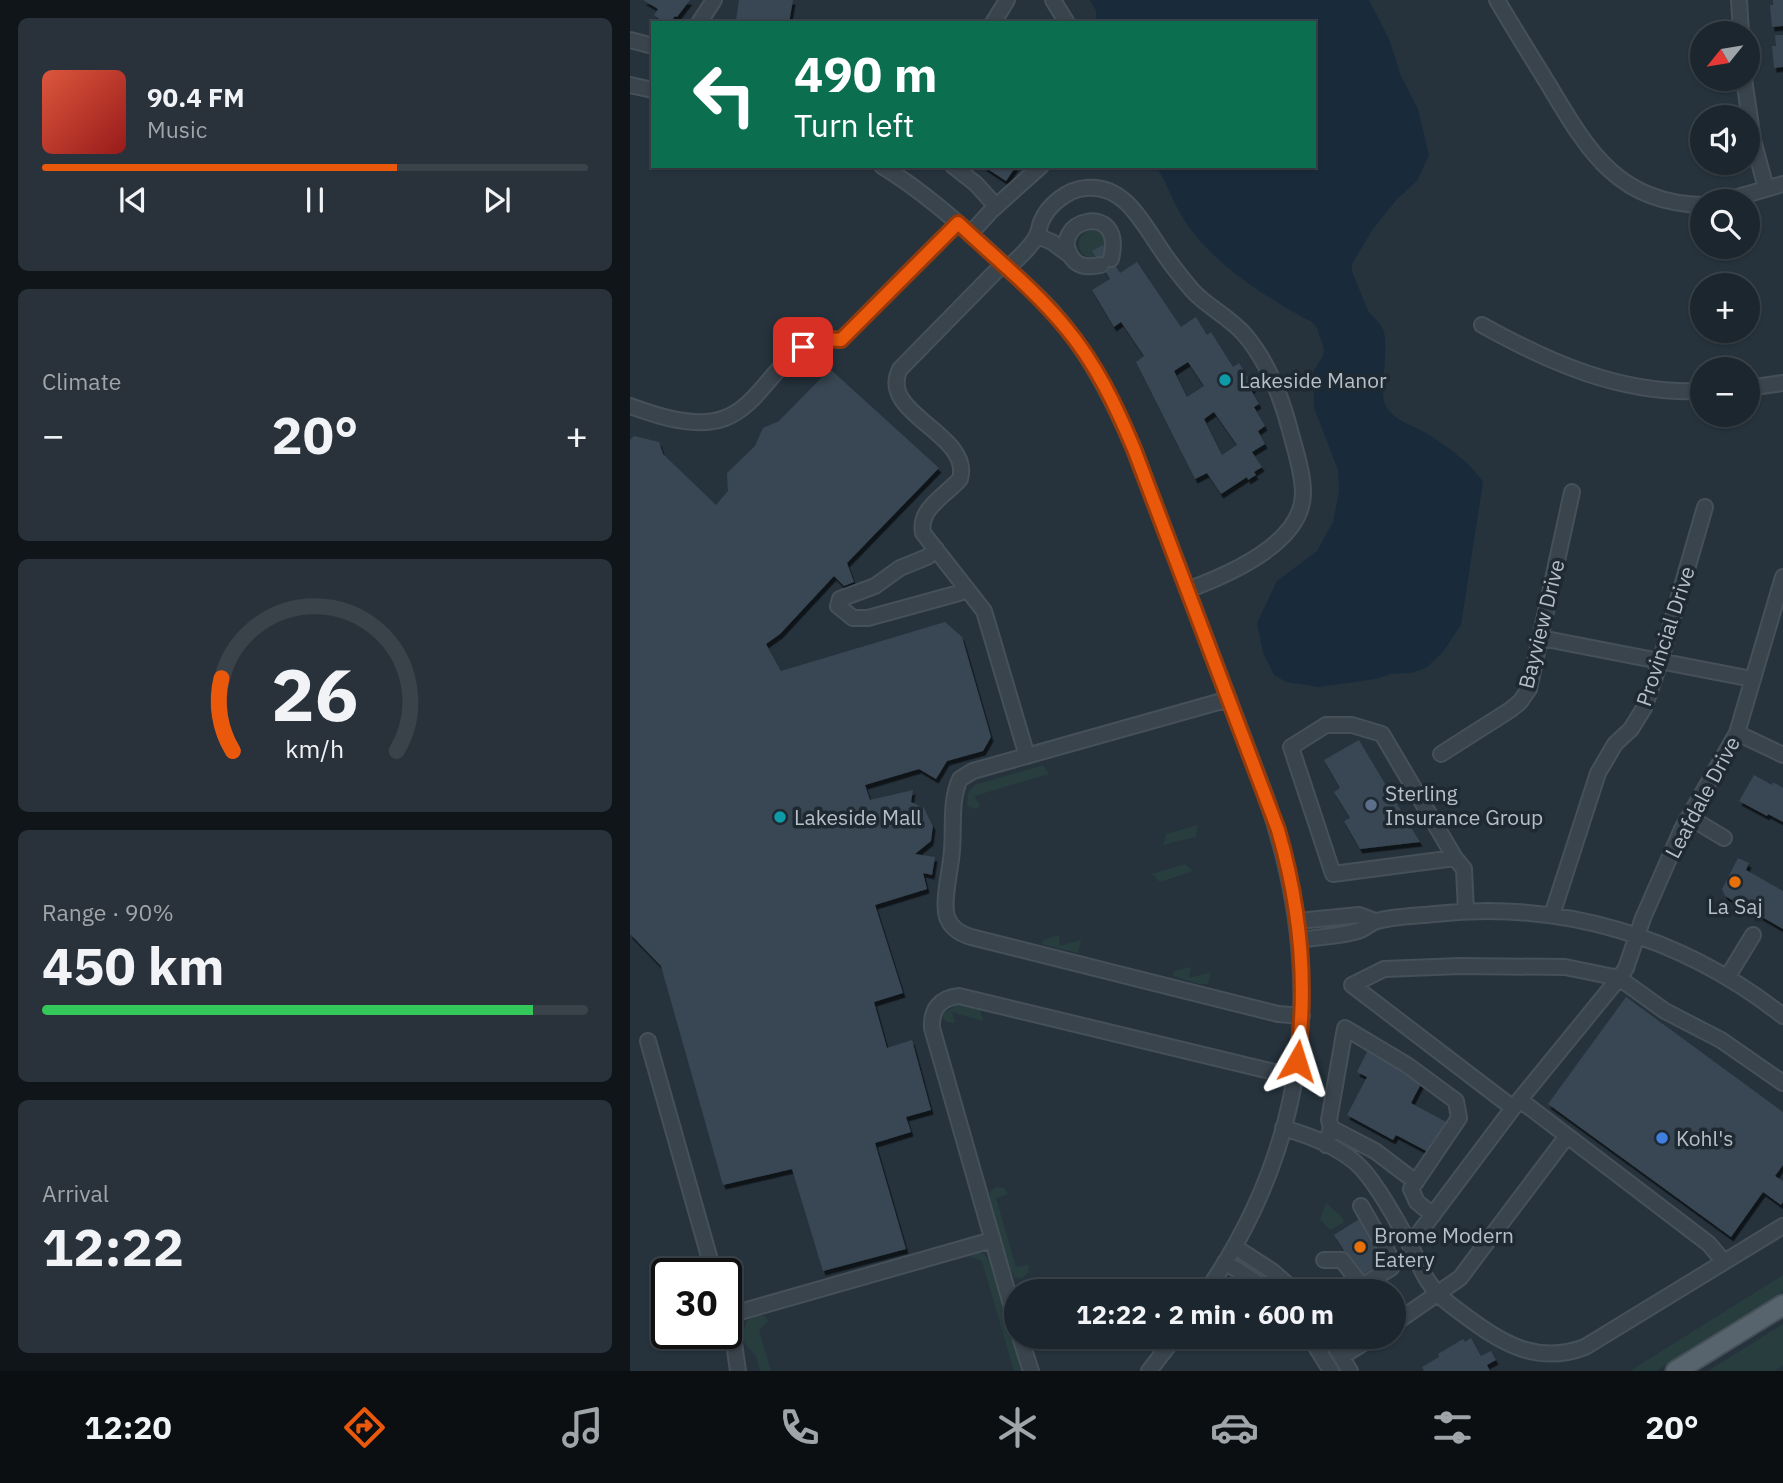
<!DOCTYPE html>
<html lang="en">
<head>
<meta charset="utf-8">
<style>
	body { margin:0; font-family:"IBM Plex Sans",sans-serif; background:#29323a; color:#f1f3f6; height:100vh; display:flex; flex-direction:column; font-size:26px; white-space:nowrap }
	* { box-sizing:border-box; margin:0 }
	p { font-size:23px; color:#a0a5aa }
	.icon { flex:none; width:38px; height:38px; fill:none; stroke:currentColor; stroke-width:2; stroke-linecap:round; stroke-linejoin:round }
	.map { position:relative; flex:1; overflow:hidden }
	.details { display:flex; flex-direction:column; gap:18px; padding:18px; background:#0f1519; width:630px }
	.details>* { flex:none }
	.guide { position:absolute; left:21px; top:21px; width:665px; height:147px; border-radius:0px; box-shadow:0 2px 5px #0004,0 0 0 2px #3a434a; background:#0b6e4f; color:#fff; overflow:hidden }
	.needle { width:46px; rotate:240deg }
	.buttons { position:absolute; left:1060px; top:21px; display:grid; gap:14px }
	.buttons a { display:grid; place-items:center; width:70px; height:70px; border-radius:50%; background:#1c262e; box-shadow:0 2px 5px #0004,0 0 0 2px #3a434a; font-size:35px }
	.speed { position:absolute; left:21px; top:1258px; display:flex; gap:14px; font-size:35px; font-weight:700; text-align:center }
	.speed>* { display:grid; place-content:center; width:91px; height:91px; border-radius:50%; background:#1c262e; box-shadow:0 2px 5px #0004,0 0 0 2px #3a434a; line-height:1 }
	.speed .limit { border:4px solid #111; border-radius:10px; background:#fff; color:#111 }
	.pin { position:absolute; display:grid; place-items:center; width:60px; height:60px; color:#fff; margin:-30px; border-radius:14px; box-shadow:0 4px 10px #0006 }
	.me { position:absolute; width:77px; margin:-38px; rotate:6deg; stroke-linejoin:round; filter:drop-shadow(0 0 5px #0008) }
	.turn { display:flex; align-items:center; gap:24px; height:147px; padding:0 28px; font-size:32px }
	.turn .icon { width:91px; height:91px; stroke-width:2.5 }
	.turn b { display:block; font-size:49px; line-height:60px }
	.big { font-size:52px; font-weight:700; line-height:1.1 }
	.details .widget { flex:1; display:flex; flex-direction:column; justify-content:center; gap:10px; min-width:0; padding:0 24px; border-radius:10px; background:#29323a }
	.details .dial { align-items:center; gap:0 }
	.dial svg { height:182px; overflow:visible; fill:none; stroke:#3a434a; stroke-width:7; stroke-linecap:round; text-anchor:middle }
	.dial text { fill:#f1f3f6; stroke:none }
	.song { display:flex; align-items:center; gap:21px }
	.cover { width:84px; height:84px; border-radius:10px; background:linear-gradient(135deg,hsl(10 70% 55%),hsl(0 70% 35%)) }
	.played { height:7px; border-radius:4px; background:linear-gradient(90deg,#ea580c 65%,#3a434a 65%) }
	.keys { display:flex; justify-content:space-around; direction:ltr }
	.heat { display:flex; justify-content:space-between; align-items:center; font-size:38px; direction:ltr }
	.charge { height:10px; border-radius:5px; background:linear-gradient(90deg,#34c759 90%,#3a434a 0) }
	.trip { position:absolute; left:374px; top:1279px; width:402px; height:70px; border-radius:35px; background:#1c262e; box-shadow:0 2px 5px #0004,0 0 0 2px #3a434a; font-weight:700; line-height:70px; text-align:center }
	.menu { display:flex; height:112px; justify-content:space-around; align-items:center; background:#0b0f12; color:#a0a5aa }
	.menu .icon { width:49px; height:49px }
	.menu .active { color:#ea580c }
	.menu b { font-size:32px; color:#f1f3f6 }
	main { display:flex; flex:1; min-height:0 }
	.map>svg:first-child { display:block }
	.green { fill:#283e3e }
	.water { fill:#192b3b }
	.building { fill:#384753; fill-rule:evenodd; filter:url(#shadow) }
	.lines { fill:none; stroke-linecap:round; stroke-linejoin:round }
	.minor-casing { stroke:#465059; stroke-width:18 }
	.major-casing { stroke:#465059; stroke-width:23 }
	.minor { stroke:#3a444d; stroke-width:14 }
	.major { stroke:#58646d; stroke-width:19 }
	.route-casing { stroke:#983908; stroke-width:18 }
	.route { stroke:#ea580c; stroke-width:12 }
	.culture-dot { fill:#0f9aa8; stroke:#1f2932; stroke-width:2.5 }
	.service-dot { fill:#5c6f8a; stroke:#1f2932; stroke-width:2.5 }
	.food-dot { fill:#e8710a; stroke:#1f2932; stroke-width:2.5 }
	.shop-dot { fill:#3f7fe0; stroke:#1f2932; stroke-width:2.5 }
	.labels { text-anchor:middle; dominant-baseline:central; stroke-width:7; stroke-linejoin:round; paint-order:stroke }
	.poi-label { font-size:21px; fill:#b6bfc8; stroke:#1f2932; text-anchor:start }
	.street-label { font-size:21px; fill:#b6bfc8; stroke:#1f2932 }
</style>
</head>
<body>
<main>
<section class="details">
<div class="widget">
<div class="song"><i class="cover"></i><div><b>90.4 FM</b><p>Music</p></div></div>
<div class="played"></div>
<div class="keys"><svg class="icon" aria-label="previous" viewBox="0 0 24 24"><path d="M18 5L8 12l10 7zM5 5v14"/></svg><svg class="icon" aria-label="pause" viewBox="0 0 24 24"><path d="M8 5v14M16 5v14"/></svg><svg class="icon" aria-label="next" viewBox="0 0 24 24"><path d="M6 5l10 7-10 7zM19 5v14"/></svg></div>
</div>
<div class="widget"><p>Climate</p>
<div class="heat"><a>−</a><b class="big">20°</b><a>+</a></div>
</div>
<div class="widget dial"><svg viewBox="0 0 100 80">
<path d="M14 69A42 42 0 1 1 86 69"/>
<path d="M14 69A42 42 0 0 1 9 37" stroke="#ea580c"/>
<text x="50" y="56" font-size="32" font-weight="700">26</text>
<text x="50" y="72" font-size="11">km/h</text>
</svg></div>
<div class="widget"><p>Range · 90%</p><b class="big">450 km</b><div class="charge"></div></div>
<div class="widget"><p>Arrival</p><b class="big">12:22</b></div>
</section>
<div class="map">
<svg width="1153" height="1371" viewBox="0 0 1153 1371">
	<defs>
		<filter id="shadow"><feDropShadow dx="2.5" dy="4.5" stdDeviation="0" flood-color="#0009"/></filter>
	</defs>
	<rect width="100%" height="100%" fill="#26333d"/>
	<path class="green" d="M449 244a14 14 0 1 1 28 0a14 14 0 1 1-28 0Z
		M413,765L419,774L344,796L350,805L349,807L344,809L337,806L338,793L345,785Z
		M568,825L566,837L533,845L536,834Z
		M555,864L563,871L530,882L522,874Z
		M429,935V946L451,940L448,953L412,944L413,940Z
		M559,967L561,969L559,978L581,972L578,984H569L543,976L544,971Z
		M328,1004L350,1009L353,1021L322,1012L325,1023L316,1022L313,1018L314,1013Z
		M366,1187L374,1188L378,1194L366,1198L386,1267L399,1265L398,1273L392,1278L385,1277L380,1269L360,1199V1192Z
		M696,1203L711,1216L715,1222L700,1230L690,1219Z
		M347,1252L354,1254L359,1260L392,1371H384L352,1261L340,1257V1253Z
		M1153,1275V1292L1026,1371H1000Z
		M126,1315L135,1316L138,1321L129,1330L141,1371H130L126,1356L115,1344L112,1333L117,1321Z
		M1153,1324V1365L1144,1371H1078Z"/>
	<path class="water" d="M460,0H739L759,39L771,76L788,109L799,155L787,181L767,199L743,229L722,264V271L738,311L751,325L754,332C759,353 749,386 755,404C761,419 781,425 794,432C812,442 843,465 853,482L831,625L813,652L796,668L782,673L761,674L746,679L689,687L656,682L644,675L633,653L627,623L647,581L687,551L703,522L709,491L708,470L684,408L683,372L693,356L694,349L687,328L682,322C636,298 581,263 553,218C543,202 537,183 526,166H684V23H466V11Z"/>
	<path class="building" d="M13,0H60L47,17L45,16L40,23H34L24,15L28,9Z
		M109,0H163L159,23H111L106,21Z
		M1143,0H1153V26L1142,27L1140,5H1143Z
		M1145,35H1153V67L1144,68L1142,46H1146Z
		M353,166H386L376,181Z
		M473,245L490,273L507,262L551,327L566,317L577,335L581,332L603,367L609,363L624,387L621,390L629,404L624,407L635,426L628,431L635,444L622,452L632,467L624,472L626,475L618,480L617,477L591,494L577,473L565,479L506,362L514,356L491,322L484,327L462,290L480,279L462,251ZM558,362L574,386L557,397L544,371ZM584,412L607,445L592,455L574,419Z
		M200,369L309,468L217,563L224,582L214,586L204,576L150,634L136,644L151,671L315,622L332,637L361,737L353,751L317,761L306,779L289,769L235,785L240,800L283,790L281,802L294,808L303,826L301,841L285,854L305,857L302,875L293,873L297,889L245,905L273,993L244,1002L257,1048L282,1040L301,1110L276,1117L281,1132L245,1143L276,1249L193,1271L162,1169L93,1185L31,966L0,934V440L4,436L29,442L33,454L86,505L98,491L97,473L125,446L133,428L149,421Z
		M729,740L790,842L730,849L714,821L720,818L704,792L710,788L694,760Z
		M1124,775L1142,785L1143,782L1153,788V822L1138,814L1137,816L1109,801Z
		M1108,858L1119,863L1116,870L1153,891V929L1095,896L1092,889Z
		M996,997L1153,1112V1165L1145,1176L1153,1181V1202L1151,1205L1133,1192L1101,1237L918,1104Z
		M739,1048L773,1066L770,1070L792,1082L781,1103L816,1122L800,1153L766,1135L763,1140L717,1115L737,1077L727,1072Z
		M731,1218L757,1260L730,1276L704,1235Z
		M841,1338L851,1356L861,1351L866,1360L857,1365L860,1371H794L792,1367L809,1357L808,1354L833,1339L835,1342Z"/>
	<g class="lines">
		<defs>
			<path id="minor" d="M423,0L437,23
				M867,0C884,29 902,58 920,87C958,151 989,204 1073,205
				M1109,0L1111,33
				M69,23L84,0
				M363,23L377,0
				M0,40L23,46
				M1114,79L1123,140L1136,188
				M0,85L23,90
				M252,166C291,190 324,219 357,249C379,270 402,289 423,312C459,352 483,400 504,449L636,797C696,971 682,1138 576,1292
				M323,166L346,184L366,206
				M1094,201L1153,184
				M340,234L362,210L411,166
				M407,236L422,242L441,256
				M373,264L270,369C247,414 343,434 330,479C315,496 288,509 293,533L354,611L397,756
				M471,265C460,267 449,268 442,258C416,221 496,198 481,259
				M378,269C386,259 400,249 406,237C409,233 409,227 411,222C418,205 438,189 456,188C494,184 512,222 530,248C539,262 551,277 562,290C577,307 600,317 615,335C638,362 651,396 660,430C665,450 673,472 673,493C673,543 598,575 557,590
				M852,325C920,363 993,395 1073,391
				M1118,388L1153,383
				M0,406C27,416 66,429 95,418C139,402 156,329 211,340L328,223
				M306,549L297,557L270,568L245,586L210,599L208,606L223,618H238L329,593L337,589
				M1153,577L1107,733L1052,829L1013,918L996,968L989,978L1035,1011L1091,1040L1153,1083
				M911,638L1122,679
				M599,699L343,771L330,779C320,800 324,827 322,850C321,869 312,900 317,917C321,928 331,934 341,937L648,1014L672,1016
				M1107,733L1153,755
				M811,754L880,710L890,702L899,689L942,492
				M1059,817L1094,838
				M825,858L752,734L722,725H696L661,747L703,874L825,858L834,869L836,911
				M922,915L968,773L985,744L1001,729L1014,708L1030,662L1075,507
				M668,921L729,915L745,921
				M670,940C689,937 710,936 728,931C735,929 740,923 747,921C764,916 786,916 805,914C932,900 1053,937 1153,1016
				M830,966L935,967L989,978L883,1108L722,985L754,969Z
				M1098,976L1123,935
				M18,1041L84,1274
				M890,1100L1079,1244L1094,1262
				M653,1128C678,1135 705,1145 725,1162C745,1179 769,1224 781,1247C787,1258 791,1271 798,1281C809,1298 825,1308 841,1320C876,1346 911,1364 955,1347L1153,1226
				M701,1128L745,1151L786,1182
				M696,1145L701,1128L699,1120L715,1028L777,1065L826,1101L829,1118L781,1189L787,1202L803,1215
				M780,1245L883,1108
				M605,1247L642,1271L666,1292
				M694,1260H712L728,1281L733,1285L761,1268V1258L731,1206
				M595,1262L641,1292
				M765,1323L830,1278L937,1136
				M387,1325L302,1028C301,1009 310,998 329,996L665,1077
				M390,1337L401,1371
				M680,1337L701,1371
				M699,1337L720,1371
				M711,1357L743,1337
				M108,1371L104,1343L96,1316L362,1240
				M519,1371L545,1337"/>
			<path id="major" d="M1046,1371L1153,1305"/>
		</defs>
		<use href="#minor" class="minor-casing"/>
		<use href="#major" class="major-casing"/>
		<use href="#minor" class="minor"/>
		<use href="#major" class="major"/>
	</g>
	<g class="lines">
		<defs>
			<path id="route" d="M173,347L190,339L211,340L328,223C364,257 404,289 436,328C466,364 486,406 504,449L648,830C670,906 678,983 667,1061"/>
		</defs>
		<use href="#route" class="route-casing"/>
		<use href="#route" class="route"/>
	</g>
	<g class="culture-dot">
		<circle cx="595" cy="380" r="7"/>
		<circle cx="150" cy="817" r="7"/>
	</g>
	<circle class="service-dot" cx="741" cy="805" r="7"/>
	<g class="food-dot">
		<circle cx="1105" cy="882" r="7"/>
		<circle cx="730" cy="1247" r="7"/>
	</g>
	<circle class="shop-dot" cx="1032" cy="1138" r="7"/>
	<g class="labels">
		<g class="poi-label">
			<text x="609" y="380">Lakeside Manor</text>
			<text x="755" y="793">Sterling<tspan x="755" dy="24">Insurance Group</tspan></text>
			<text x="164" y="817">Lakeside Mall</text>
			<text x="1105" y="906" text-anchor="middle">La Saj</text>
			<text x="1046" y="1138">Kohl's</text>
			<text x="744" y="1235">Brome Modern<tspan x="744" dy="24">Eatery</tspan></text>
		</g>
		<g class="street-label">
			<text transform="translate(911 624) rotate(-76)">Bayview Drive</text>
			<text transform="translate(1035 636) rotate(-72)">Provincial Drive</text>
			<text transform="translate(1072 797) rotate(-62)">Leafdale Drive</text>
		</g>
	</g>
</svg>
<div class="buttons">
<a><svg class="needle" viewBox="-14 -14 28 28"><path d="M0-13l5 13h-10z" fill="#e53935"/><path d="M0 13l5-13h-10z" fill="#a0a5aa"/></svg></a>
<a><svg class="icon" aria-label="sound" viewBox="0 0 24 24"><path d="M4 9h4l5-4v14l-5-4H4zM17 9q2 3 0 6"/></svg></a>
<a><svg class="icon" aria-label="search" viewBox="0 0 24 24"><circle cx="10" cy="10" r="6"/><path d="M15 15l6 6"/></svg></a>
<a>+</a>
<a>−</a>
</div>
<div class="speed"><div class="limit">30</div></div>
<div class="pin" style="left:173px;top:347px;background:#d93025"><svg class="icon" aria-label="arrive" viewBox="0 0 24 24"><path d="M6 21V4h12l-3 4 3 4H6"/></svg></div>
<svg class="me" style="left:667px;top:1061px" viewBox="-20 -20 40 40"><path d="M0-17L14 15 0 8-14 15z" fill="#ea580c" stroke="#fff" stroke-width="4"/></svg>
<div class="trip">12:22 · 2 min · 600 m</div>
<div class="guide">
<div class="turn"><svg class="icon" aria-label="left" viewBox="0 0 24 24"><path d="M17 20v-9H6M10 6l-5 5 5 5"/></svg><div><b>490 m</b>Turn left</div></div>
</div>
</div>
</main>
<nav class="menu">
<b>12:20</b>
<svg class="icon active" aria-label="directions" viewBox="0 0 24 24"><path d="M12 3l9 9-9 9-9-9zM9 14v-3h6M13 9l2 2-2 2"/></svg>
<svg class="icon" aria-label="music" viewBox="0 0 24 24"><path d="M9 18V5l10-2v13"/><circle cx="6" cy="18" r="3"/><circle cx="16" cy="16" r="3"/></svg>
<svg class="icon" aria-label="phone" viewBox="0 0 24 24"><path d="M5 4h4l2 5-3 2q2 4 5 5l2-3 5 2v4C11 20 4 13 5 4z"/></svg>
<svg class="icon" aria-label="climate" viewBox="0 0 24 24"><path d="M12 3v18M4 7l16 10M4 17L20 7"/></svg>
<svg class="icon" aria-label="car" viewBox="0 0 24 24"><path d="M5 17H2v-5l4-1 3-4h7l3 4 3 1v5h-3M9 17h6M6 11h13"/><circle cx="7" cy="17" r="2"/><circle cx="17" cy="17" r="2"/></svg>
<svg class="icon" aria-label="filters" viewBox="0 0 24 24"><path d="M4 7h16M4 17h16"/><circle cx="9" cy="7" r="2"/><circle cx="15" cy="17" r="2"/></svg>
<b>20°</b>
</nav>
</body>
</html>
